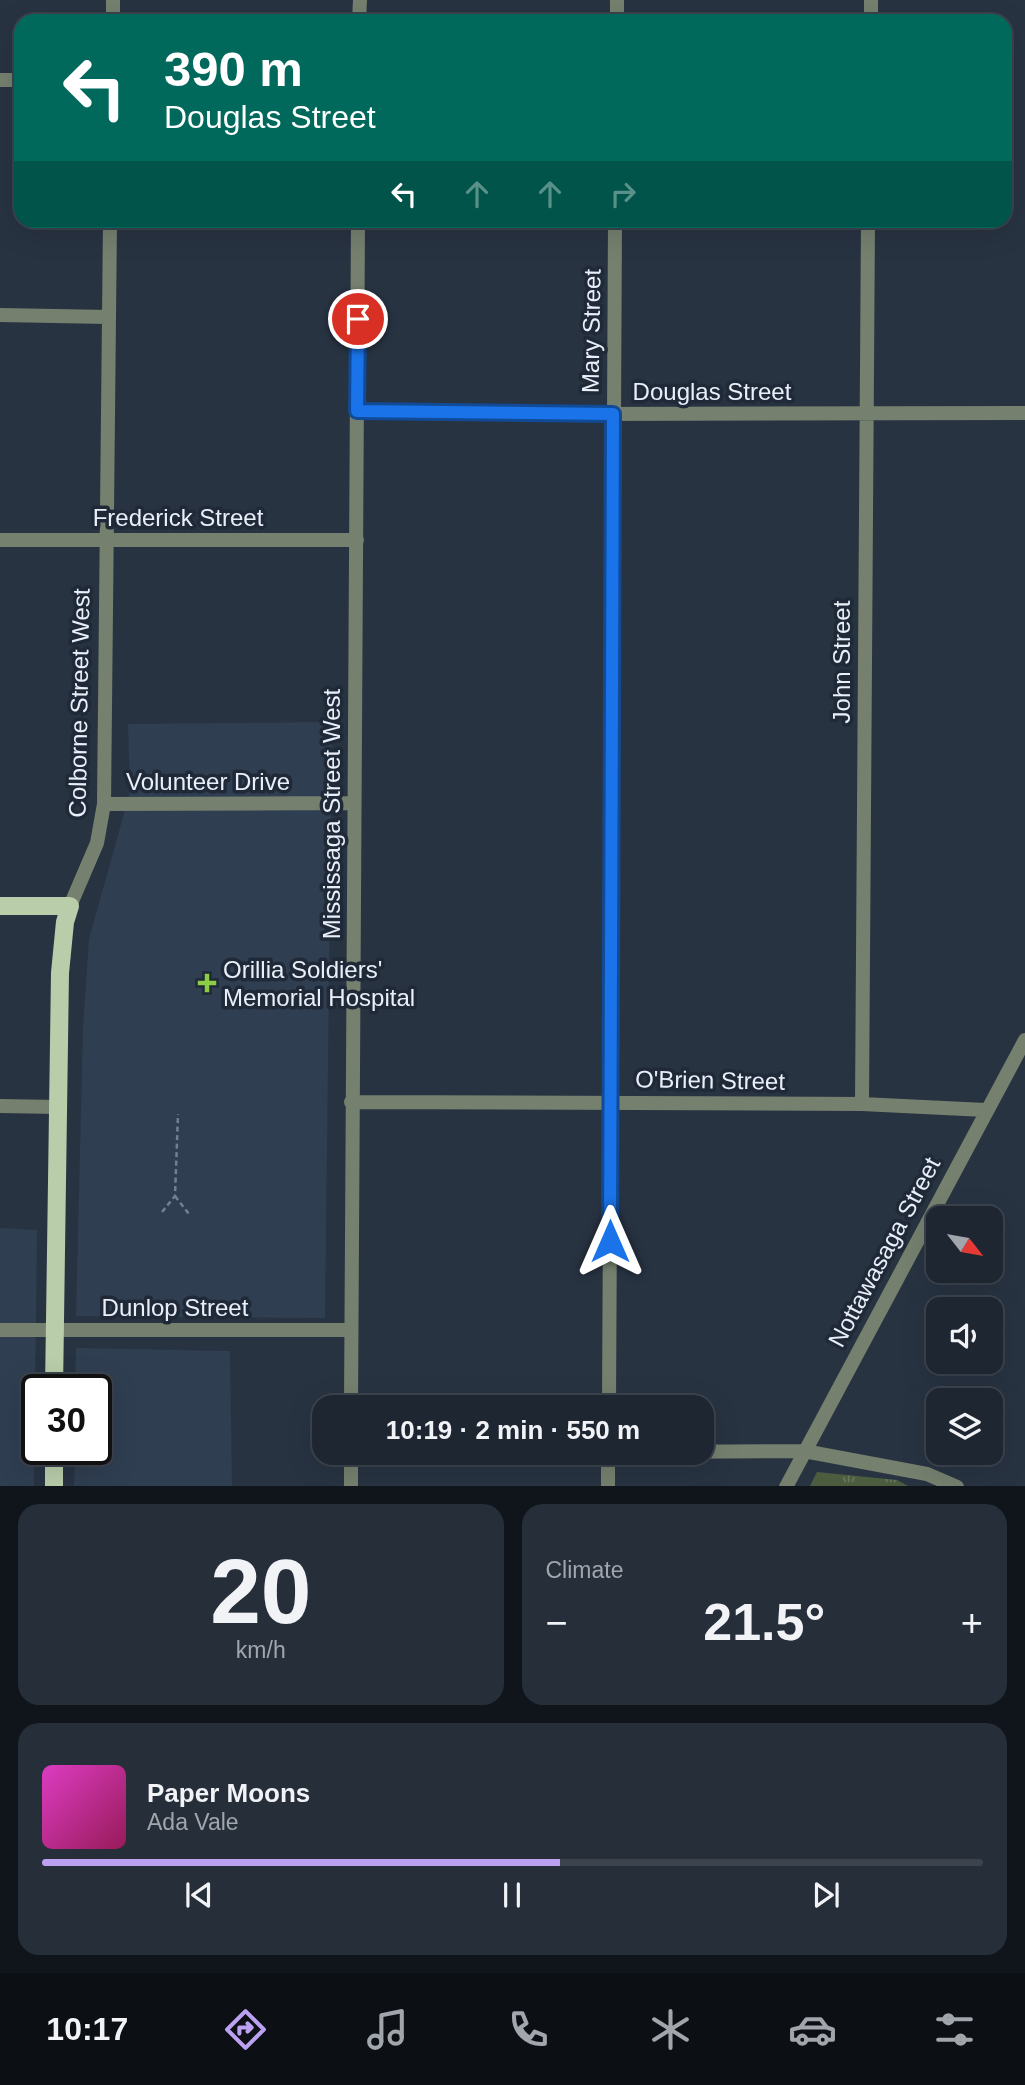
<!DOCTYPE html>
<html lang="en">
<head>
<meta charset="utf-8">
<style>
	body { margin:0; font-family:Helvetica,sans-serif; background:#262e3a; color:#f1f3f6; height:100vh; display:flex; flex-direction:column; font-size:26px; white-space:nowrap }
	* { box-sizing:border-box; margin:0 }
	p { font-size:23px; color:#a1a5ac }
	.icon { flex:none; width:38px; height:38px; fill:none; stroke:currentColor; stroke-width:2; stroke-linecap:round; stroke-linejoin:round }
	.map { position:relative; height:1486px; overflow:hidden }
	.side { display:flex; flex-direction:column; gap:18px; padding:18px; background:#10151c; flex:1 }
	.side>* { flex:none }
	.guide { position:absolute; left:14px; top:14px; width:998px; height:214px; border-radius:21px; box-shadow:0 7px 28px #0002,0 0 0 2px #3c434d; background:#00695c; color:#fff; overflow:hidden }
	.needle { width:46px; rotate:121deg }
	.fabs { position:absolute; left:926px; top:1206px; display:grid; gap:14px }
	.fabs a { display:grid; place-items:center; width:77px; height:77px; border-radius:14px; background:#1e2632; box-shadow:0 7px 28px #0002,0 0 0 2px #3c434d; font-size:35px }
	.speed { position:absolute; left:21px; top:1374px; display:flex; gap:14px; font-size:35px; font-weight:700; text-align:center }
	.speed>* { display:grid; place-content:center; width:91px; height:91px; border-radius:50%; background:#1e2632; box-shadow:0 7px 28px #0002,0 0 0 2px #3c434d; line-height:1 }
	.speed .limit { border:4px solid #111; border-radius:10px; background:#fff; color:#111 }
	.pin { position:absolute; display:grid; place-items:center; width:60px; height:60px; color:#fff; margin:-30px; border:4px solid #fff; border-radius:50%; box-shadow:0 2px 7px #0007 }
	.me { position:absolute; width:77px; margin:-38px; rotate:0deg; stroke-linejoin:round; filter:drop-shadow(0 0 5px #0008) }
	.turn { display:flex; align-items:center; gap:24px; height:147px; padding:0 35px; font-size:32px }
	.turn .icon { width:91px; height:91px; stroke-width:2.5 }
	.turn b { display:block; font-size:49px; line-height:60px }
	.lanes { display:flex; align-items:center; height:66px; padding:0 35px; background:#0003; justify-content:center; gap:35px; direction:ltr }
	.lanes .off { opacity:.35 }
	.big { font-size:52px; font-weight:700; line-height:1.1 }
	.side .tile { flex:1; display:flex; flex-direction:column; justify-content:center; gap:10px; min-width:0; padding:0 24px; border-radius:21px; background:#262e3a }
	.side .dial { align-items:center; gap:0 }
	.dial b { font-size:91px; line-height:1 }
	.song { display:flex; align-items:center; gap:21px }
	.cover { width:84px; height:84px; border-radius:10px; background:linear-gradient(135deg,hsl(310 70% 55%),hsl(330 70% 35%)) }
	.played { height:7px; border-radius:4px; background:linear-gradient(90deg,#bca0f2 55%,#3c434d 55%) }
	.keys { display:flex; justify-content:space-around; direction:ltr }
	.heat { display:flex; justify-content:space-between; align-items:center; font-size:38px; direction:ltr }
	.side .tiles { flex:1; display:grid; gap:18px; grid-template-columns:1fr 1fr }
	.tile:last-child { grid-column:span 2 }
	.trip { position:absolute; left:312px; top:1395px; width:402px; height:70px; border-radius:21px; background:#1e2632; box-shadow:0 7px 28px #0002,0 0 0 2px #3c434d; font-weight:700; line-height:70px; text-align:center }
	.tabs { display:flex; height:112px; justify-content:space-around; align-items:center; background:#0c0f14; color:#a1a5ac }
	.tabs .icon { width:49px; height:49px }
	.tabs .current { color:#bca0f2 }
	.tabs b { font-size:32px; color:#f1f3f6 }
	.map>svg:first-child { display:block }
	.built { fill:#2f3e51 }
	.park { fill:url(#park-tufts) }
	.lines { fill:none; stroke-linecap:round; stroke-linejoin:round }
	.path { stroke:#767f8c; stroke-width:2.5; stroke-dasharray:5 3.5; stroke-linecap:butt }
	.minor { stroke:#76806f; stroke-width:14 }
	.major { stroke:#b9cdaa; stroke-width:18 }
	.route-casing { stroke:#114b97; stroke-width:18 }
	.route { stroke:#1a73e8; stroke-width:12 }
	.poi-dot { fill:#8bce46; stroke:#1f2938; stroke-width:2.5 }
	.labels { text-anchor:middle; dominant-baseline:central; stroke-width:7; stroke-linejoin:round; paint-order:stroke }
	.street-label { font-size:24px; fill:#e8eff9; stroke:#1f2938 }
	.poi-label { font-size:24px; fill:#e8eff9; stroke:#1f2938; text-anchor:start }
</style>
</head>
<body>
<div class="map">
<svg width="1025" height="1487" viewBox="0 0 1025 1487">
	<defs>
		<pattern id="park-tufts" width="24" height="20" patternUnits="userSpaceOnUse" patternTransform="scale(1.75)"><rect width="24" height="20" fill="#4c5d3f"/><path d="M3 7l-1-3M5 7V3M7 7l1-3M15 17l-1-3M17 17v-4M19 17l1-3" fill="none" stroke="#66755c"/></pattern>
	</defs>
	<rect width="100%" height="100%" fill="#283342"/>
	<path class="built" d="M332,722L325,1318L76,1316L83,1028L89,939L130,792L128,724Z
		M0,1228L37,1230L34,1486H0Z
		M76,1348L230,1351L232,1486H74L75,1449H96V1390L75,1389Z"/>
	<path class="park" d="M817,1472L897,1480L908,1486H810Z"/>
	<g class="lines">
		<path class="path" d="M175,1196L189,1214
			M162,1212L175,1196L178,1114"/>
		<path class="minor" d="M113,21V0
			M359,21L360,0
			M617,21V0
			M871,21V0
			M0,80H21
			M0,315L109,317
			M357,411L598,414L1025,413
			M0,540H357
			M104,804L353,803
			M70,906L97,843L104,804L110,220
			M351,1102L862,1104L985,1110
			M862,1104L868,220
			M0,1106L58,1107
			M0,1330H350
			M351,1407L358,220
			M609,1407L615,220
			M351,1454L804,1451L927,1474L957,1487
			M351,1487V1452
			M608,1487V1452
			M786,1487L1025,1040"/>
		<path class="major" d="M0,906H70L65,922L60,973L54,1390
			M54,1487V1449"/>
	</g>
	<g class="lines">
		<defs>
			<path id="route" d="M358,319L357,411L613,414L610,1241"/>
		</defs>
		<use href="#route" class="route-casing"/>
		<use href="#route" class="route"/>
	</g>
	<path class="poi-dot" d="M203.5 972.5h7v7h7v7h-7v7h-7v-7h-7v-7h7z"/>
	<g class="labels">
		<g class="street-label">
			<text transform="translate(591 331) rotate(-89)">Mary Street</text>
			<text x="712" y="391">Douglas Street</text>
			<text x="178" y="517">Frederick Street</text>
			<text transform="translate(841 662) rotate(-90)">John Street</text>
			<text transform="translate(79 703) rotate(-89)">Colborne Street West</text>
			<text x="208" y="781">Volunteer Drive</text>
			<text transform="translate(331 814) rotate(-90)">Mississaga Street West</text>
			<text transform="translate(710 1080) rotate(1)">O'Brien Street</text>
			<text transform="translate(884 1252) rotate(-62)">Nottawasaga Street</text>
			<text x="175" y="1307">Dunlop Street</text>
		</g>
		<g class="poi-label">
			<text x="223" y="969">Orillia Soldiers'<tspan x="223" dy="28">Memorial Hospital</tspan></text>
		</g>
	</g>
</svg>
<div class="fabs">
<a><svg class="needle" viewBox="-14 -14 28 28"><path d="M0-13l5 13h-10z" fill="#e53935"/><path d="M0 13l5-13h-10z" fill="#a1a5ac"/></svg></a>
<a><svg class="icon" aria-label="sound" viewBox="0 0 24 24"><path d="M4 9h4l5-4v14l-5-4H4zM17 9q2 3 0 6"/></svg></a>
<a><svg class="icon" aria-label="layers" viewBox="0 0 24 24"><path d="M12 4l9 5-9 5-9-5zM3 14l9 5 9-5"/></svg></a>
</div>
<div class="speed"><div class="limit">30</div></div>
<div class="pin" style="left:358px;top:319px;background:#d93025"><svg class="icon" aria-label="arrive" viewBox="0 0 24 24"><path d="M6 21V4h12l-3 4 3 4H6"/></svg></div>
<svg class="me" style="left:610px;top:1241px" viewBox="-20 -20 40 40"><path d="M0-17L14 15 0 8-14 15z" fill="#1a73e8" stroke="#fff" stroke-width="4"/></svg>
<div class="trip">10:19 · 2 min · 550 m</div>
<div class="guide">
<div class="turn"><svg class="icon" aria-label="left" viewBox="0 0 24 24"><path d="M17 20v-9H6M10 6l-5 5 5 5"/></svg><div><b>390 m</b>Douglas Street</div></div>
<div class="lanes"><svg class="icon" aria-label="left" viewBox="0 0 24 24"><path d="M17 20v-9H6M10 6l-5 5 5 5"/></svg><svg class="icon off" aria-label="ahead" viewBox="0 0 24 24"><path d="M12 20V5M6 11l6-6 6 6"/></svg><svg class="icon off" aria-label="ahead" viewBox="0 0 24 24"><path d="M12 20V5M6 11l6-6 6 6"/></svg><svg class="icon off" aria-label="right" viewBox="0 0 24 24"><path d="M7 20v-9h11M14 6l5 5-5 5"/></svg></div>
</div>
</div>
<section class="side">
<div class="tiles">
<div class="tile dial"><b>20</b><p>km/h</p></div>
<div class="tile"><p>Climate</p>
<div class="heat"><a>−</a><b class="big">21.5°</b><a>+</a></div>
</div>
<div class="tile">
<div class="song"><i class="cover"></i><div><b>Paper Moons</b><p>Ada Vale</p></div></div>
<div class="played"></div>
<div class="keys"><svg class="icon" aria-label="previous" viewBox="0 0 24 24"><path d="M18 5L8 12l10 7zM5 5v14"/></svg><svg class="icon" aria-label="pause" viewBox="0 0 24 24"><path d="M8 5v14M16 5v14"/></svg><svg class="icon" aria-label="next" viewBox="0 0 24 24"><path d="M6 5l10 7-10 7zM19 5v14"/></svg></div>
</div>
</div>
</section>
<nav class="tabs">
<b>10:17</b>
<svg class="icon current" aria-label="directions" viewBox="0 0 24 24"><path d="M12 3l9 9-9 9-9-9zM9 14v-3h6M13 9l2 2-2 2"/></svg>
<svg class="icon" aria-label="music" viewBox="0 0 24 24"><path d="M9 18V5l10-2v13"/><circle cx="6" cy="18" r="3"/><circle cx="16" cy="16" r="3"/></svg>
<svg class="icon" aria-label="phone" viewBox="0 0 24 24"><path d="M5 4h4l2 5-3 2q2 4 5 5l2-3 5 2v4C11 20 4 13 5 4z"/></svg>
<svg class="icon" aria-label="climate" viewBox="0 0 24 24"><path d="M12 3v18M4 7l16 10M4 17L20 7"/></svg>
<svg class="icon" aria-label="car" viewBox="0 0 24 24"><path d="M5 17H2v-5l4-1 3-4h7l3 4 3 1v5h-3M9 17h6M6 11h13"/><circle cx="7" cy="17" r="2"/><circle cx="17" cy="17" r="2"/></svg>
<svg class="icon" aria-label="filters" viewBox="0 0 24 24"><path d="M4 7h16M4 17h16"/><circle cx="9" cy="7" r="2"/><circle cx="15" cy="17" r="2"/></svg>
</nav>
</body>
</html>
